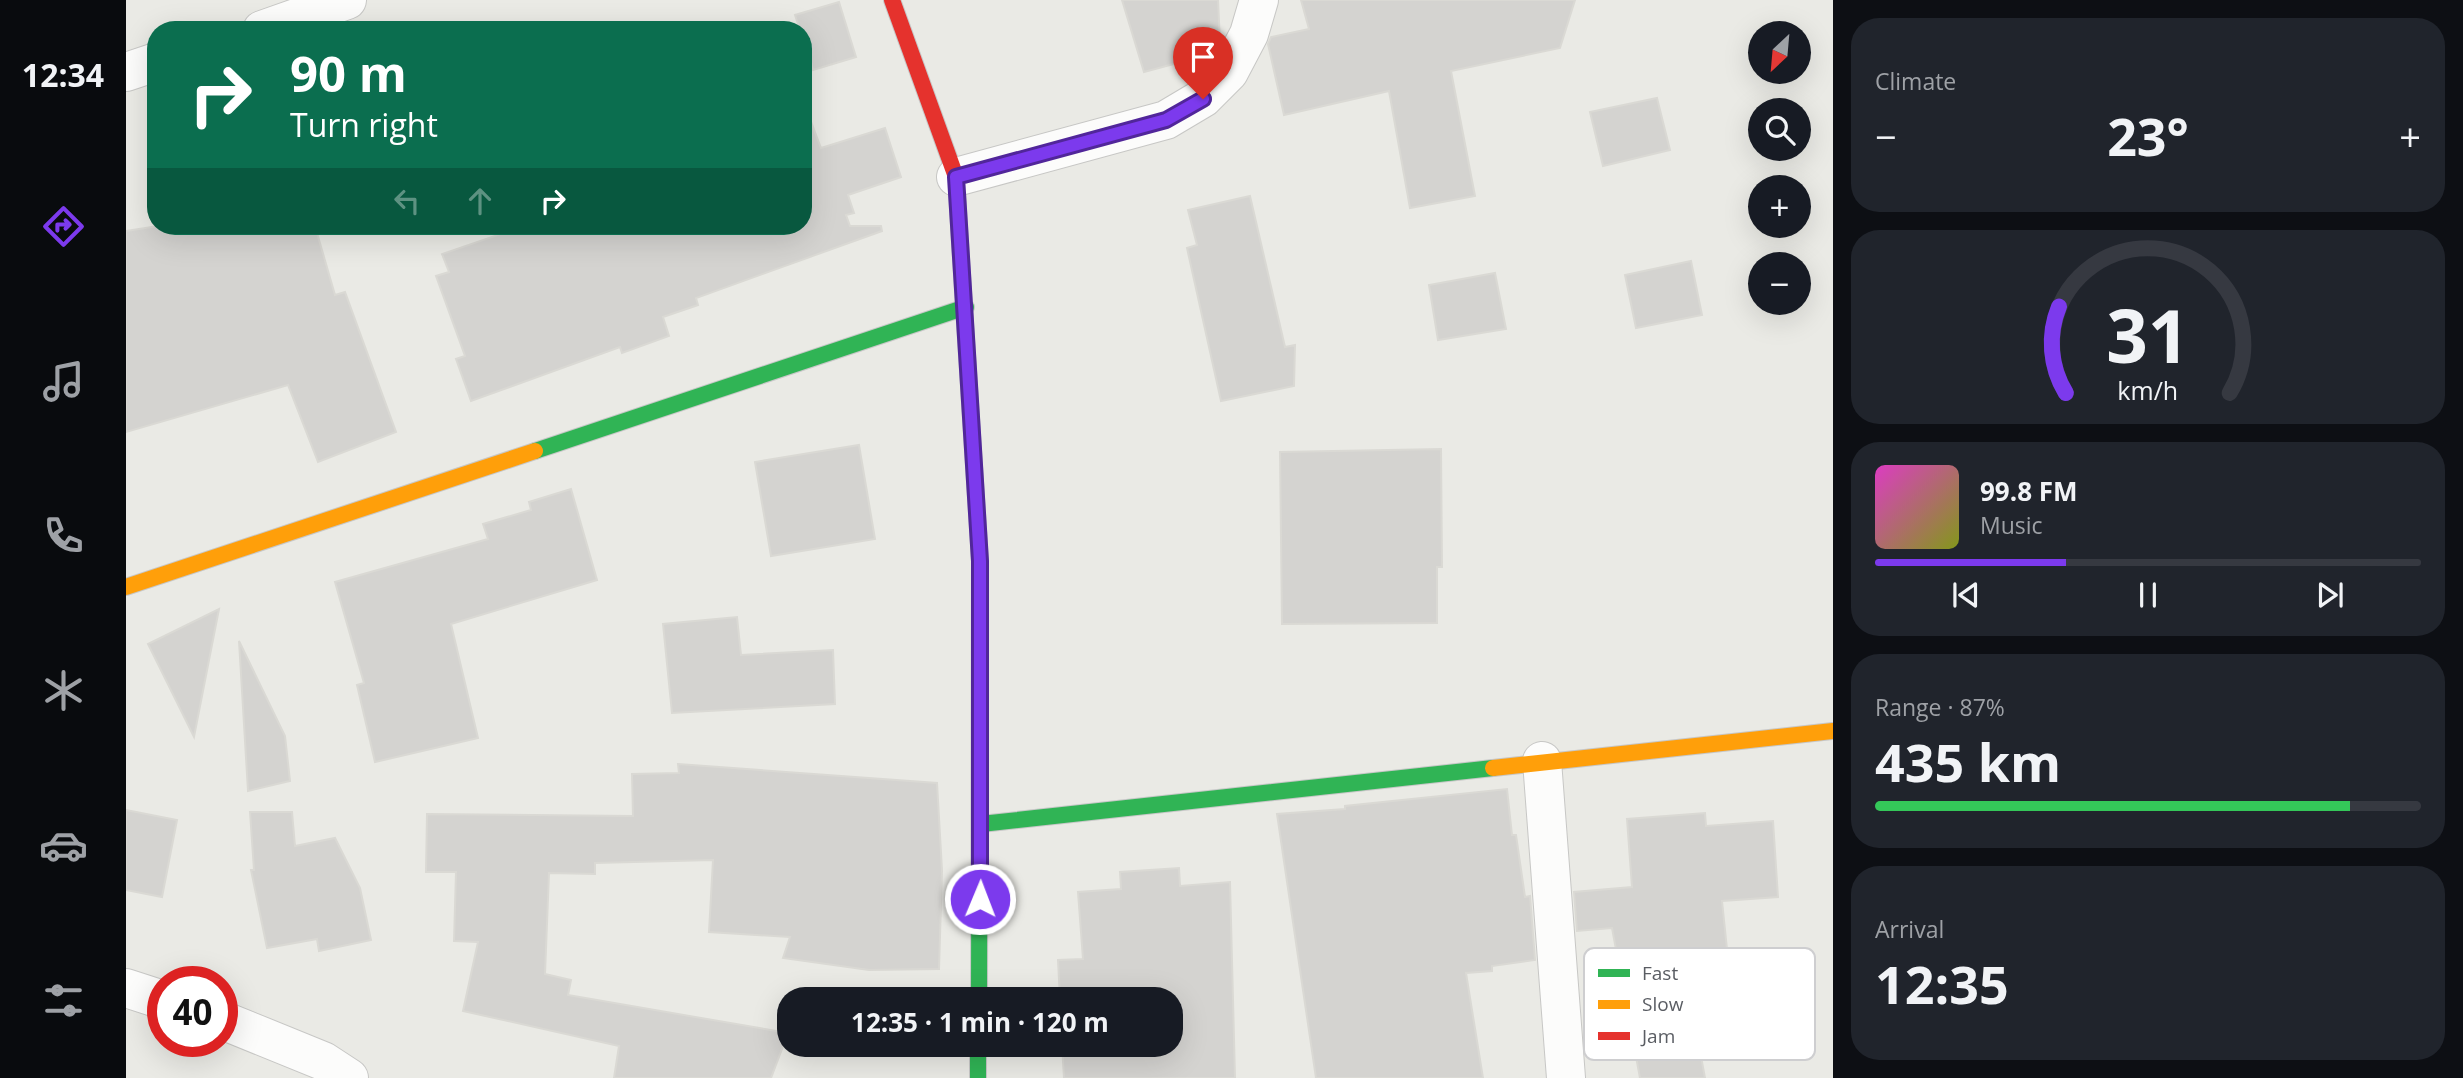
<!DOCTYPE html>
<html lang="en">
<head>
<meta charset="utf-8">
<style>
	body { margin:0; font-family:"Open Sans",sans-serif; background:#20242c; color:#f1f3f6; height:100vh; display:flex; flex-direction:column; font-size:26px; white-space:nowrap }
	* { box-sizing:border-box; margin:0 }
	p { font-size:23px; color:#9ea1a6 }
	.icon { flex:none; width:38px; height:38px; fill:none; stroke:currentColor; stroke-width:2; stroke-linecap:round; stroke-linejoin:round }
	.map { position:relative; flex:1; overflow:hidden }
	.details { display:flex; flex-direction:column; gap:18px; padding:18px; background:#0d0f14; width:630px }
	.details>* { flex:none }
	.hud { position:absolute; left:21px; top:21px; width:665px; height:214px; border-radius:28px; box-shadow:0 7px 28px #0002; background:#0b6e4f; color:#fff; overflow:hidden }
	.needle { width:46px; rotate:206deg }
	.controls { position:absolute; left:1622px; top:21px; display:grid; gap:14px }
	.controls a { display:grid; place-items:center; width:63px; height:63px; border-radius:50%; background:#171b24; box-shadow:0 7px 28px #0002; font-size:35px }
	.speed { position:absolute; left:21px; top:966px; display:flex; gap:14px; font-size:35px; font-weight:700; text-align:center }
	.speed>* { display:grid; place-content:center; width:91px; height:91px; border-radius:50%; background:#171b24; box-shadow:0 7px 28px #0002; line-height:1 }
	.speed .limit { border:10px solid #d22; background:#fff; color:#111 }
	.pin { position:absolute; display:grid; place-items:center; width:60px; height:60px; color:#fff; margin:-72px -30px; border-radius:50% 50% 50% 0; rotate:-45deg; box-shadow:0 0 7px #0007 }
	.pin .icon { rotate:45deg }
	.me { position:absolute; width:77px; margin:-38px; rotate:1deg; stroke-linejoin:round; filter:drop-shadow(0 0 5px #0008) }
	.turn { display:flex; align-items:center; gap:24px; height:147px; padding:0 28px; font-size:32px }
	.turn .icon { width:91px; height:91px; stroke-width:2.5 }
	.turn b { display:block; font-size:49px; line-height:60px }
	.lanes { display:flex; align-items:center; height:66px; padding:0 28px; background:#0003; justify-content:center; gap:35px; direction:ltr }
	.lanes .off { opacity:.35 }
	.big { font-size:52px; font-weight:700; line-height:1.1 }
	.details .card { flex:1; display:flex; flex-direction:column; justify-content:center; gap:10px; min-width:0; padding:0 24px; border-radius:28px; background:#20242c }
	.details .dial { align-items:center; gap:0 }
	.dial svg { height:182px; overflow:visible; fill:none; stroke:#363941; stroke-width:7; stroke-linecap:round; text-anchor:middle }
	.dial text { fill:#f1f3f6; stroke:none }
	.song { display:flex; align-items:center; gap:21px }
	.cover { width:84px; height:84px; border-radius:10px; background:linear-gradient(135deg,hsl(310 70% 55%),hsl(70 70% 35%)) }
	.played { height:7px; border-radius:4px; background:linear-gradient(90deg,#7c3aed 35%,#363941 35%) }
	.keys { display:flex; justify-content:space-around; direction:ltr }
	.heat { display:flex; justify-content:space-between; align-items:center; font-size:38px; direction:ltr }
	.charge { height:10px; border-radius:5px; background:linear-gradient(90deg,#34c759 87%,#363941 0) }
	.trip { position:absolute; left:651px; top:987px; width:406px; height:70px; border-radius:28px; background:#171b24; box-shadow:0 7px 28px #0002; font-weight:700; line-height:70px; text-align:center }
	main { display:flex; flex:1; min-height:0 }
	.menu { display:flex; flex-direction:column; width:126px; justify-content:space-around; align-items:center; background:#090b0e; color:#9ea1a6 }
	.menu .icon { width:49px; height:49px }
	.menu .on { color:#7c3aed }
	.menu b { font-size:32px; color:#f1f3f6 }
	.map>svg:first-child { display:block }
	.building { fill:#d4d3d0; stroke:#dad9d4; stroke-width:2 }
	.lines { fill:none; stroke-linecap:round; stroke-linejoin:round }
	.street-casing { stroke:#c7c7c5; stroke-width:40 }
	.fast-casing { stroke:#c7c7c7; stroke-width:18 }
	.slow-casing { stroke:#c7c7c7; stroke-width:18 }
	.jam-casing { stroke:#c7c7c7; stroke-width:18 }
	.street { stroke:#fcfcfb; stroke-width:38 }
	.fast { stroke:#30b455; stroke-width:16 }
	.slow { stroke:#ff9f0a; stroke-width:16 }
	.jam { stroke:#e5322d; stroke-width:16 }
	.route-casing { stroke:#51269a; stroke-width:18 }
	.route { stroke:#7c3aed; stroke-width:12 }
	.key { fill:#fff; stroke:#ceced0; stroke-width:2 }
	.key-label { font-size:19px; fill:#5a5d63 }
</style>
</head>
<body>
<main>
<nav class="menu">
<b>12:34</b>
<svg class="icon on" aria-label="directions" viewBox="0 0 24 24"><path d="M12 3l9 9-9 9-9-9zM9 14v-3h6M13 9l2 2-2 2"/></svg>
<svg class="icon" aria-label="music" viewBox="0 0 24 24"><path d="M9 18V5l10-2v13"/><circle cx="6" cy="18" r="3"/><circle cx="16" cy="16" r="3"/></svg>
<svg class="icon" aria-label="phone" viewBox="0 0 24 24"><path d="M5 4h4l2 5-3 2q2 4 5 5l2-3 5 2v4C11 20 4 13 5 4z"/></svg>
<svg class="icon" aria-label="climate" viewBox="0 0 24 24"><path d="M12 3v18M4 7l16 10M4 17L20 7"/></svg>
<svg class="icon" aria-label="car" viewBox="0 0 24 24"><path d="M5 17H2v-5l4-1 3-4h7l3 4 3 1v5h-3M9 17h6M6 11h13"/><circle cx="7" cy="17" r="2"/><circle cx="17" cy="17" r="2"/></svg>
<svg class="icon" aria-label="filters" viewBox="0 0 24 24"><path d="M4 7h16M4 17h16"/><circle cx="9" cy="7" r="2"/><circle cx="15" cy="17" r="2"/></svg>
</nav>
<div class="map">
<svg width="1707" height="1078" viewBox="0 0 1707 1078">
	<rect width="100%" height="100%" fill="#eaeae5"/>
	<path class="building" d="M996,0H1092L1094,43L1091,48L1059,50V61L1018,72Z
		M1175,0H1449L1434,48L1325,71L1349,196L1284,208L1263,91L1158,115L1142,44L1145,37L1183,29Z
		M713,2L730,57L687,70L677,30H674L669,15Z
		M1531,98L1544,150L1477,166L1464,112Z
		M681,111L695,148L759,128L775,177L722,195L728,213L720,215L724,226H755L756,231L570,298L572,305L537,317L543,336L496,353L494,347L345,401L330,359L339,356L310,276L323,272L316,254L398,226H677V112Z
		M1124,196L1159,347L1169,345L1168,386L1095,401L1061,248L1071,245L1062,210Z
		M32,226H189L209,295L219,292L270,432L192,462L162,385L0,432V231Z
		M1565,261L1576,315L1510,328L1499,275Z
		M1369,273L1380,329L1312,340L1303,285Z
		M733,445L749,539L645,556L629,462Z
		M1315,449L1316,567H1311V623L1156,624L1154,452Z
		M445,489L471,580L325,624L352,738L249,762L231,685L238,683L209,582L362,539L357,524L405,510L403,502Z
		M93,609L68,737L22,644Z
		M611,617L615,655L707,650L709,704L546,713L537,624Z
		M113,641L159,736L164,781L122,791Z
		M552,764L811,783L816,870L813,969L743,970L657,958L664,937L583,932L587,860L469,863V874L423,873L419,974L445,980L442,995L662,1033L645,1078H488L493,1046L337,1011L352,942L328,941L330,872H300L301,814L507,816L506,774L553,773Z
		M1381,789L1386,835H1390L1399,897L1404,896L1409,960L1366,966V971L1340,973L1357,1078H1190L1151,814L1219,809V806Z
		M0,810L51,820L36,897L0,890Z
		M124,812H166L169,846L209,838L234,888L245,940L193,951L191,939L141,948L125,870H128Z
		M1579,813L1580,826L1647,821L1652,897L1596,901L1601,949L1556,954L1579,1078H1514L1486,928L1451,931L1448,892L1506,887L1501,819Z
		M1053,868L1054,886L1104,882L1109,1078H938L936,1045H1045V999H934L932,960L957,959L952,892L995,889L994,872Z"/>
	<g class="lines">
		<defs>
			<path id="street" d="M136,30L221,0
				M0,72L30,62
				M830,177L1040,120L1077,98L1103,72L1123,34L1133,0
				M1416,761L1440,1078
				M0,988L37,1000
				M96,1020L197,1061L223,1078"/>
			<path id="fast" d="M840,339L854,561L853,999
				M409,451L840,307
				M855,824L1367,768
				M852,1045V1078"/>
			<path id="slow" d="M0,587L409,451
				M1367,768L1707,731"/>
			<path id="jam" d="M766,0L830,177L840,339"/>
		</defs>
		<use href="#street" class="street-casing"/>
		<use href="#fast" class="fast-casing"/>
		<use href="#slow" class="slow-casing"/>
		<use href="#jam" class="jam-casing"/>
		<use href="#street" class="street"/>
		<use href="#fast" class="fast"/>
		<use href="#slow" class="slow"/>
		<use href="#jam" class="jam"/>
	</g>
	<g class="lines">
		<defs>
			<path id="route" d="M854,899V561L830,177L1040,120L1077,99"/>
		</defs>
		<use href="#route" class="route-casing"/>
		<use href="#route" class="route"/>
	</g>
	<rect x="1458" y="948" width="231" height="112" rx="10" class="key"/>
	<rect x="1472" y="969" width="32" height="8" fill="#30b455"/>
	<rect x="1472" y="1000" width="32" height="9" fill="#ff9f0a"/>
	<rect x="1472" y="1032" width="32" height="8" fill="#e5322d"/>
	<g class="key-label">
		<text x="1516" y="980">Fast</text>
		<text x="1516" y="1011">Slow</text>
		<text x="1516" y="1043">Jam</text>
	</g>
</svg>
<div class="controls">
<a><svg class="needle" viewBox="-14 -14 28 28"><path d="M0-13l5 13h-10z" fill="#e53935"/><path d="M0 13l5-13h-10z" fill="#9ea1a6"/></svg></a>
<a><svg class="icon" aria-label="search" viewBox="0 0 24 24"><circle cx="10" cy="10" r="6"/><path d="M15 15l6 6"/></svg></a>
<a>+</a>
<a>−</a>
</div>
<div class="speed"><div class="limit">40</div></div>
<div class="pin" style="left:1077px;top:99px;background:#d93025"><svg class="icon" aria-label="arrive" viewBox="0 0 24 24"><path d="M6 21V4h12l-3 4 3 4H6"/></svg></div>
<svg class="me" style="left:854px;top:899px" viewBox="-20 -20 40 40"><circle r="17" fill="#7c3aed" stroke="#fff" stroke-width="3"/><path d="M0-11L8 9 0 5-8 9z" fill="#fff"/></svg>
<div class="trip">12:35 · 1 min · 120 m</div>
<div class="hud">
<div class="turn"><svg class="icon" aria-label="right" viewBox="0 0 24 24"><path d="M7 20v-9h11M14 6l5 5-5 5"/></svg><div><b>90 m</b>Turn right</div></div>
<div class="lanes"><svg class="icon off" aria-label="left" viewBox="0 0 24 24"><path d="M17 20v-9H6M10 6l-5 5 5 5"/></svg><svg class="icon off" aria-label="ahead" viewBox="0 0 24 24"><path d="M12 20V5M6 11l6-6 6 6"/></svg><svg class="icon" aria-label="right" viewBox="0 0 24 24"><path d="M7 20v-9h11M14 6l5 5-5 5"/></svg></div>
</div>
</div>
<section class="details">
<div class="card"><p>Climate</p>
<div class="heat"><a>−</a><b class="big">23°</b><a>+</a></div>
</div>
<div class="card dial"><svg viewBox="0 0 100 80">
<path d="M14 69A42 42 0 1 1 86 69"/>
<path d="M14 69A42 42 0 0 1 11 31" stroke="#7c3aed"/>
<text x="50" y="56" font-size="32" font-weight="700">31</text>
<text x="50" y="72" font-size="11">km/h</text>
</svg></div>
<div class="card">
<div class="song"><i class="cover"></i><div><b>99.8 FM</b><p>Music</p></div></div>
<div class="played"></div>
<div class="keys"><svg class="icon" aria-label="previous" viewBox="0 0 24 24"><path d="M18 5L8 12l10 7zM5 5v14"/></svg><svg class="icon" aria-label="pause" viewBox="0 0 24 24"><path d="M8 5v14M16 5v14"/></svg><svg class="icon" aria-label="next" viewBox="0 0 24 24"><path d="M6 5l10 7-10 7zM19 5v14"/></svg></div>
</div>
<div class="card"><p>Range · 87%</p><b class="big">435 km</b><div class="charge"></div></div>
<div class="card"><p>Arrival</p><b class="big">12:35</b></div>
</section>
</main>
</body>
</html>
